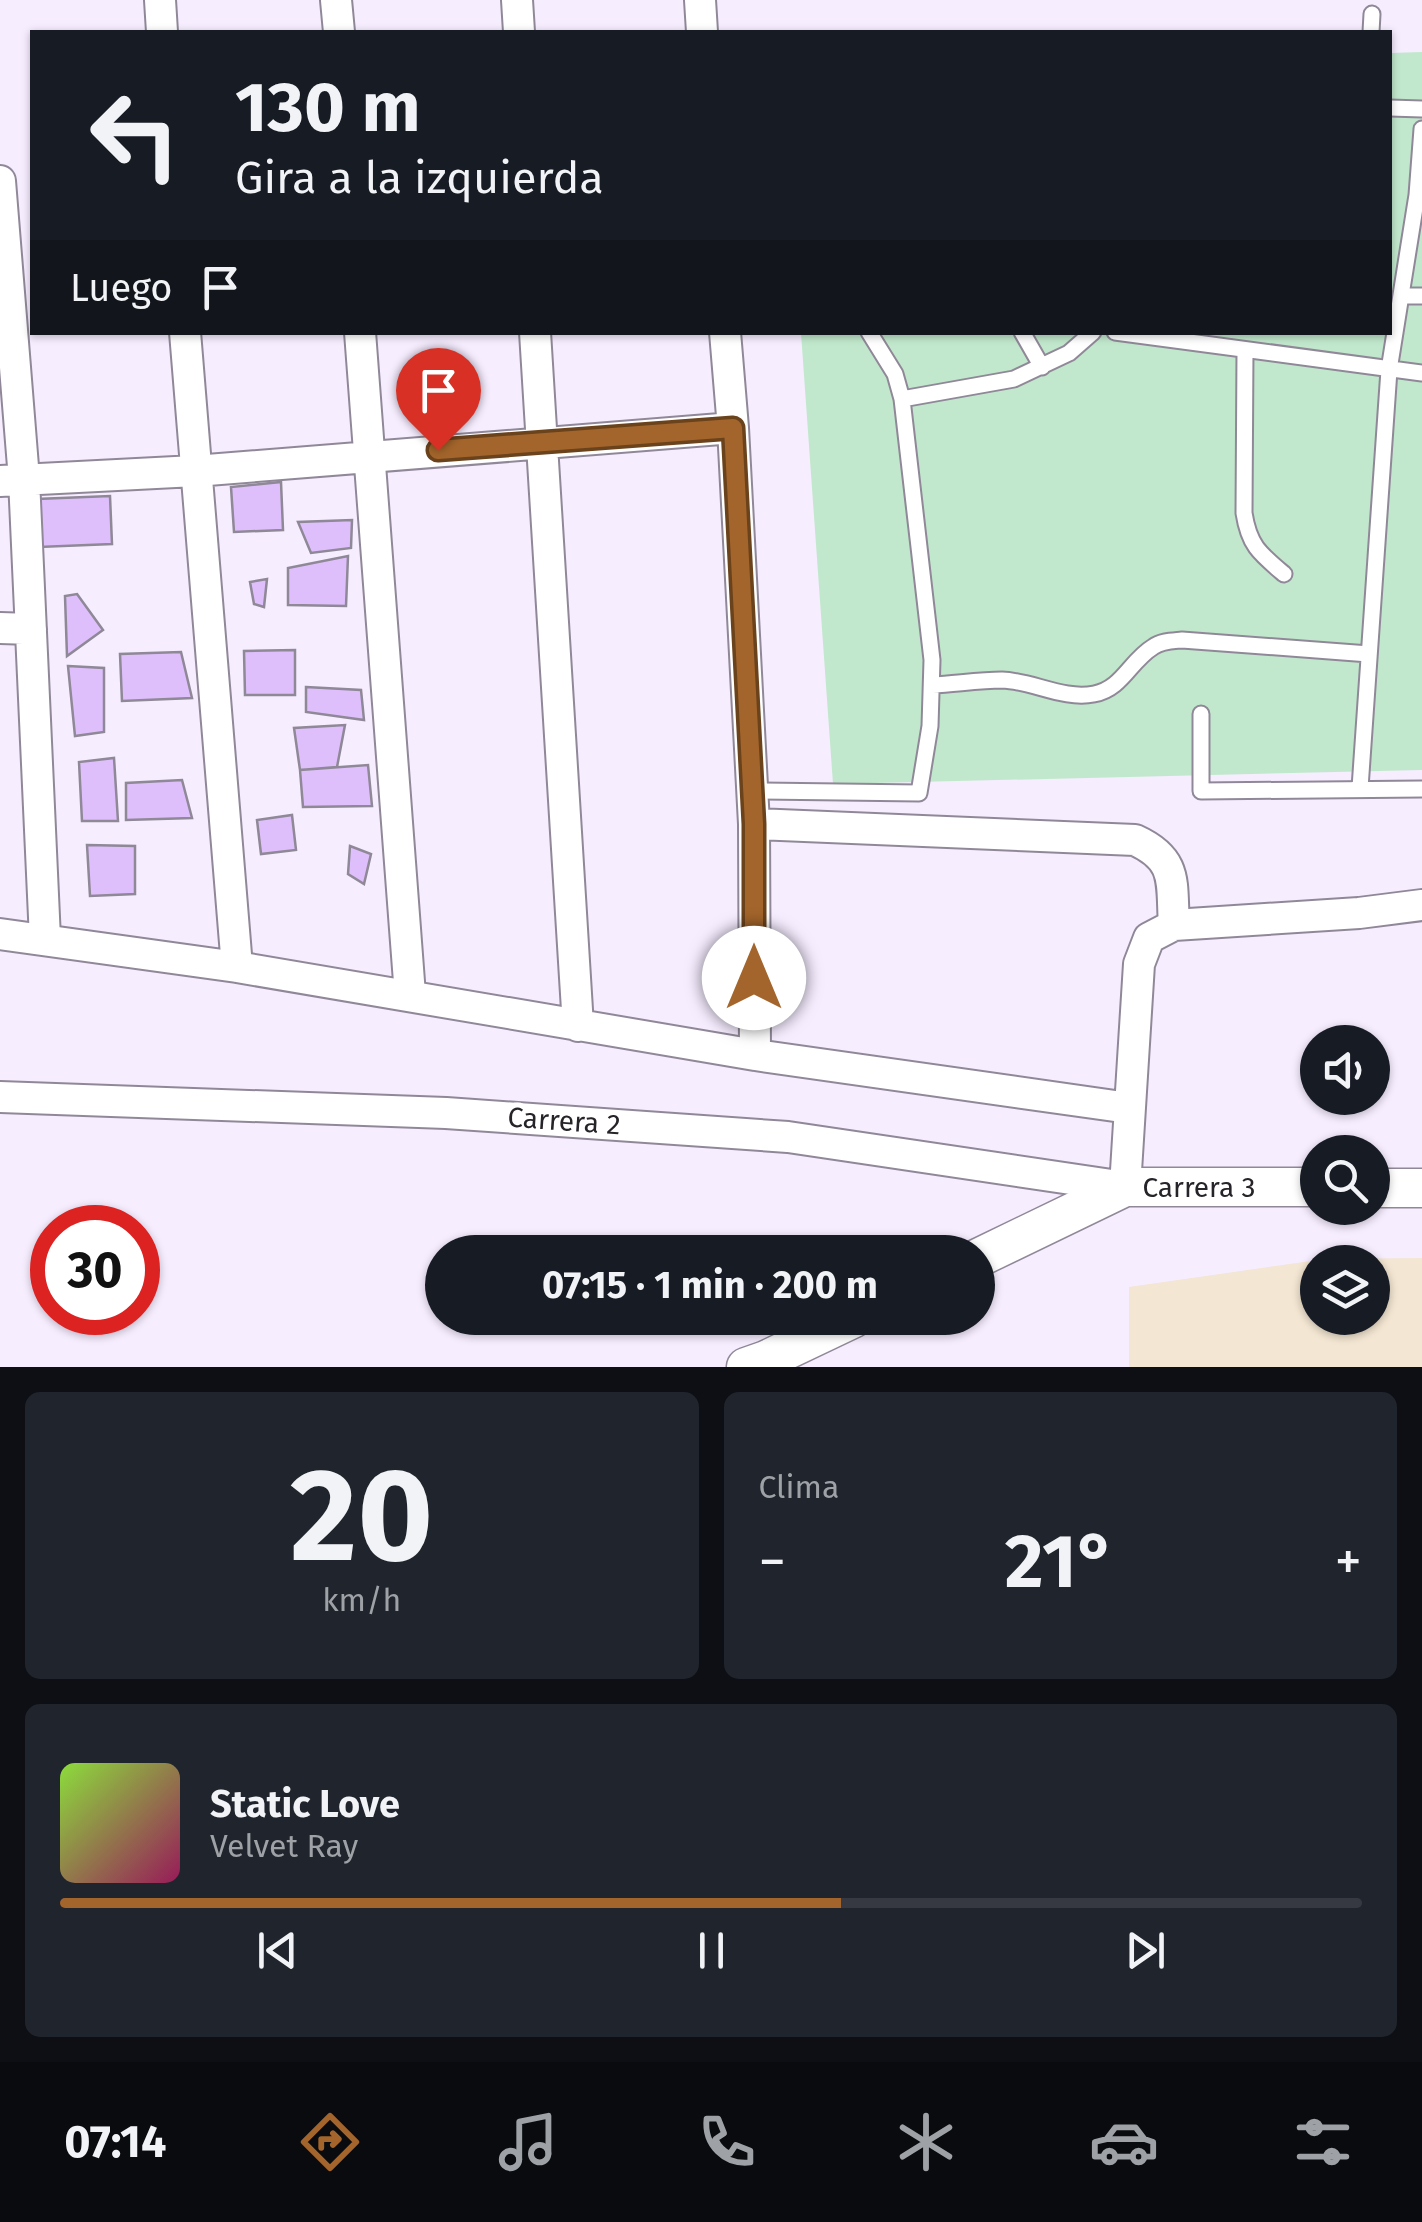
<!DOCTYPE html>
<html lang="es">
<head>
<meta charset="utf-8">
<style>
	body { margin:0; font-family:"Fira Sans",sans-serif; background:#20242c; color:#f1f3f6; height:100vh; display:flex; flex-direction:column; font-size:38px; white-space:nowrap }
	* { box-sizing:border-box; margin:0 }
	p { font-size:32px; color:#9ea1a6 }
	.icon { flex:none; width:55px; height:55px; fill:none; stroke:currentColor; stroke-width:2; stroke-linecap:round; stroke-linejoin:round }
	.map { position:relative; height:1367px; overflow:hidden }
	.details { display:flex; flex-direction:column; gap:25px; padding:25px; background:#0d0f14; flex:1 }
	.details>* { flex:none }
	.hud { position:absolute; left:30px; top:30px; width:1362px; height:305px; border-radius:0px; box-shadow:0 2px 8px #0004; background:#171b24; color:#f1f3f6; overflow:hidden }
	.tools { position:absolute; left:1300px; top:1025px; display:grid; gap:20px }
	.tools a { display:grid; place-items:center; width:90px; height:90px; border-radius:50%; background:#171b24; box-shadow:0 2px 8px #0004; font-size:50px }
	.speed { position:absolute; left:30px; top:1205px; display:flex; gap:20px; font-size:50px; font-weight:700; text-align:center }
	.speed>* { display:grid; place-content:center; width:130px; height:130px; border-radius:50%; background:#171b24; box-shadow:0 2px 8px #0004; line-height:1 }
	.speed .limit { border:15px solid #d22; background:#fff; color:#111 }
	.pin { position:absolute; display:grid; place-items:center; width:85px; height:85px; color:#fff; margin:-102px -42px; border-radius:50% 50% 50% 0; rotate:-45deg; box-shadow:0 0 10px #0007 }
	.pin .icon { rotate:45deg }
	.me { position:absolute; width:110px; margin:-55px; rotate:0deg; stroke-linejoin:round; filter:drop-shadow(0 0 8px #0008) }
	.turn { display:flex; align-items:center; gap:35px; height:210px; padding:0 40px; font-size:45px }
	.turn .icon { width:130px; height:130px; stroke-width:2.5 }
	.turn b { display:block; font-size:70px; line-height:85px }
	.then { display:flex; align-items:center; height:95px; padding:0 40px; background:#0003; gap:20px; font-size:38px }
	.big { font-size:75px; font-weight:700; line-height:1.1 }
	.details .card { flex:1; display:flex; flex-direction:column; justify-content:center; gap:15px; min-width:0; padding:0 35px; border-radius:15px; background:#20242c }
	.details .dial { align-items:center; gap:0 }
	.dial b { font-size:130px; line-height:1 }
	.song { display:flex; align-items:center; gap:30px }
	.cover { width:120px; height:120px; border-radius:15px; background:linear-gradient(135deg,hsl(90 70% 55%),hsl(330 70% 35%)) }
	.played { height:10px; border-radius:5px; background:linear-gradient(90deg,#a3652b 60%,#363941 60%) }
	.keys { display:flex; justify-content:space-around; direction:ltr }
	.heat { display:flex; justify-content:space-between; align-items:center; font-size:55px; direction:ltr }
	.details .tiles { flex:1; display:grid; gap:25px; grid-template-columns:1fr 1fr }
	.card:last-child { grid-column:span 2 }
	.trip { position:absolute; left:425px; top:1235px; width:570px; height:100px; border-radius:50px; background:#171b24; box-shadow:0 2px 8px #0004; font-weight:700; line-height:100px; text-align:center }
	.menu { display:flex; height:160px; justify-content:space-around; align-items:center; background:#090b0e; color:#9ea1a6 }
	.menu .icon { width:70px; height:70px }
	.menu .on { color:#a3652b }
	.menu b { font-size:45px; color:#f1f3f6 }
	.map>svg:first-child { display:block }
	.industrial { fill:#f3e6d2; fill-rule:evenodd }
	.green { fill:#c1e8cc }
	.building { fill:#debffc; stroke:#8f8897; stroke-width:2.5 }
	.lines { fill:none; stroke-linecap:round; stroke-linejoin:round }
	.service-casing { stroke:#908898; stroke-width:19 }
	.minor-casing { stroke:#908898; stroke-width:34 }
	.tertiary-casing { stroke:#908898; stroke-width:41 }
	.service { stroke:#fff; stroke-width:15 }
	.minor { stroke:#fff; stroke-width:30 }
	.tertiary { stroke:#fff; stroke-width:38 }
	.route-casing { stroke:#6a421c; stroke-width:25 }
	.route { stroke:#a3652b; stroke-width:18 }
	.labels { text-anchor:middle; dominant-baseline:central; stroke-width:10; stroke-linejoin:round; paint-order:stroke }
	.street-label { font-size:28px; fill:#262329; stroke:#fff }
</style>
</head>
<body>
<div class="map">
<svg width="1422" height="1367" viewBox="0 0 1422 1367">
	<rect width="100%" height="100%" fill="#f6edff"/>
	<path class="industrial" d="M1422,1258V1367H1129V1287L1325,1259ZM1318,1262H1372V1318H1318Z"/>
	<path class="green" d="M1422,52V770L833,784L801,333L1390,332V53Z"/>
	<path class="building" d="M281,482L283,530L234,532L231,487Z
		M110,496L112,544L39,547L37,499Z
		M352,520L351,548L311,553L298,522Z
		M348,556L346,606L288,605V568Z
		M267,579L264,607L254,604L250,582Z
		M77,594L103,630L67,656L65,596Z
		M295,650V695H245L244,651Z
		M181,652L192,698L122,701L120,654Z
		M68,666L104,668V732L75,736Z
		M306,687L361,690L364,720L306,712Z
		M345,725L337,767L300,770L294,728Z
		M114,758L118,821H82L79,762Z
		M368,765L372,806L303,807L300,770Z
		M182,780L192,818L126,820V783Z
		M292,815L296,850L261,854L257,820Z
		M87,845L135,846V894L90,896Z
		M350,846L371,854L364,884L348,874Z"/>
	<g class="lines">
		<defs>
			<path id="service" d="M1371,32L1372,14
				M1390,108L1422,109
				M1401,296H1422
				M1022,332L1042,367
				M1115,332L1422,373
				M1245,350L1244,513C1249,545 1259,553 1284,574
				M902,399L1014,379L1069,353L1093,332
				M933,685C955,684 979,680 1002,680C1033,681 1063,700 1094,694C1122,689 1130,661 1153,647C1161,641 1172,641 1182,640L1369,654
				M1201,714V791L1422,789
				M1360,788L1389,370L1417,195L1422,129
				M752,791L919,793L930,726L932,660L902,399L895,374L869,332"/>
			<path id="minor" d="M160,0L162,32
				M336,0L339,32
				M517,0L519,32
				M700,0L702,32
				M0,181L24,479L45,939
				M185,332L237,967
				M360,332L410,995
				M535,332L578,1026
				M725,332L733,428L754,824L755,1055
				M0,481L195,471L733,428
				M0,628L31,629
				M754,824L1135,840C1179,860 1171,883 1174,925
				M0,934L237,967L755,1055L1129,1108
				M0,1097L446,1113L788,1137L1125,1187L1139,964L1149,938L1174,925L1359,913L1422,905"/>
			<path id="tertiary" d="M1372,1188H1422
				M978,1258L1125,1187H1318
				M746,1367L766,1360L854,1318"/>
		</defs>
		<use href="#service" class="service-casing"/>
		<use href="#minor" class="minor-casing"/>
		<use href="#tertiary" class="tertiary-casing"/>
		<use href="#service" class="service"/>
		<use href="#minor" class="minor"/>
		<use href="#tertiary" class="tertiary"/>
	</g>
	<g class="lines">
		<defs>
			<path id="route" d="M438,450L733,428L754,824V978"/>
		</defs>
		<use href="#route" class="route-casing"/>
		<use href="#route" class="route"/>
	</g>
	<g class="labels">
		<g class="street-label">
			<text transform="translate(564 1121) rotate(4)">Carrera 2</text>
			<text x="1199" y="1187">Carrera 3</text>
		</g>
	</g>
</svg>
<div class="tools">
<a><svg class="icon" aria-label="sound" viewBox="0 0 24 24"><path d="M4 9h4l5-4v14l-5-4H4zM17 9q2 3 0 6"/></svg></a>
<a><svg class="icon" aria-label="search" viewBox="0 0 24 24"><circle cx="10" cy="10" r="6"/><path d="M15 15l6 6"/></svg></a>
<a><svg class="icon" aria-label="layers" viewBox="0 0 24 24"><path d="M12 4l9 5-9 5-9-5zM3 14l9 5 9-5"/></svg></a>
</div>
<div class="speed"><div class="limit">30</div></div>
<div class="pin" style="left:438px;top:450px;background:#d93025"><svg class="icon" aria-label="arrive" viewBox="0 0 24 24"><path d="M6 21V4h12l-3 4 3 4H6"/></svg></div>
<svg class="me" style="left:754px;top:978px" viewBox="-20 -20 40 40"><circle r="19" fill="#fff"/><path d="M0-13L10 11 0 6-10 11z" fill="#a3652b"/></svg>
<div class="trip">07:15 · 1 min · 200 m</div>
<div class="hud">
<div class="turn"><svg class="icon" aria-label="left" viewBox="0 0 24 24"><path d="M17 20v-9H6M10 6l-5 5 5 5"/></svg><div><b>130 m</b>Gira a la izquierda</div></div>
<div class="then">Luego<svg class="icon" aria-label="arrive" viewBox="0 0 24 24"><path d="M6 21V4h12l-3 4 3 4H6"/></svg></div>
</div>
</div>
<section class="details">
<div class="tiles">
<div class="card dial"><b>20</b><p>km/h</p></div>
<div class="card"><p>Clima</p>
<div class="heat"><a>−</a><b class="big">21°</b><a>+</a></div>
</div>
<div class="card">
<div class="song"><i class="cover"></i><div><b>Static Love</b><p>Velvet Ray</p></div></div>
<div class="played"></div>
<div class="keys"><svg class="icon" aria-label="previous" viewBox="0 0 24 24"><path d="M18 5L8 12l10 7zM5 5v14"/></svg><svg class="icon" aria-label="pause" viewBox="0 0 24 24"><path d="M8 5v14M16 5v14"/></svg><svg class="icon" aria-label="next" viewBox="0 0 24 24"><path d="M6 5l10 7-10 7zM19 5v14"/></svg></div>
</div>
</div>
</section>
<nav class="menu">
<b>07:14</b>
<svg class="icon on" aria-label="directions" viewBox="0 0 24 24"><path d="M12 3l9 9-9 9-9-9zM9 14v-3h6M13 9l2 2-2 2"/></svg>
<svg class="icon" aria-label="music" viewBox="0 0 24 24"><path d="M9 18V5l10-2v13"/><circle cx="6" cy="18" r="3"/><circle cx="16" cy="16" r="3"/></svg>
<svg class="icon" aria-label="phone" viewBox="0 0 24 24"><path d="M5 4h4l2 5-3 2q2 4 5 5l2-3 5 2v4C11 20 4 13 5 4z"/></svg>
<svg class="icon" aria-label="climate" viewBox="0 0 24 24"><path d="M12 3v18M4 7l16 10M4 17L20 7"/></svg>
<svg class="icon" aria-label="car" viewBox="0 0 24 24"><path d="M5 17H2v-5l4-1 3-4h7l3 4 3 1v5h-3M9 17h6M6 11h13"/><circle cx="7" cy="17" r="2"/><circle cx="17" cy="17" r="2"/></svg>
<svg class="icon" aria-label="filters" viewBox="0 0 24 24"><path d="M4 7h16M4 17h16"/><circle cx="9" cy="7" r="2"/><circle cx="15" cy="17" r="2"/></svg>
</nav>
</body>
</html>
